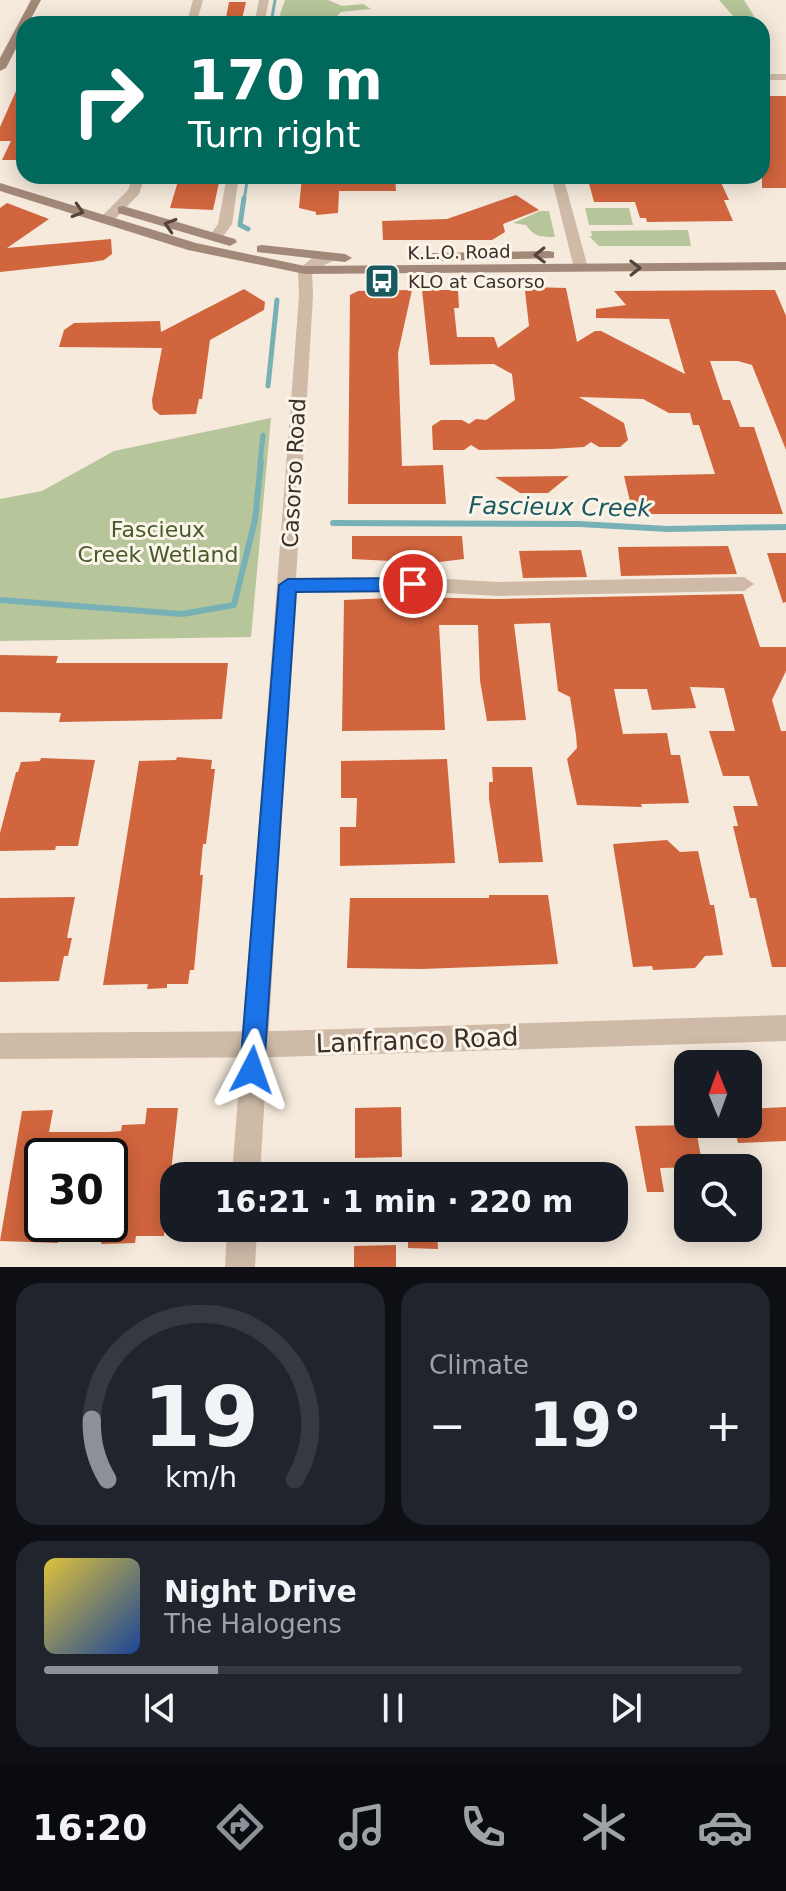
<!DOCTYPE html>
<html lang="en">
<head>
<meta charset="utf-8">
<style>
	body { margin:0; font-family:"DejaVu Sans",sans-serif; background:#20242c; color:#f1f3f6; height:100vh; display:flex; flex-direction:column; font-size:30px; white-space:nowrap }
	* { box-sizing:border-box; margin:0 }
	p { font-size:26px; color:#9ea1a6 }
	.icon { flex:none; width:44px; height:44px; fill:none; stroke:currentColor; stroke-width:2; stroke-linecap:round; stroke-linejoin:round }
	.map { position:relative; height:1267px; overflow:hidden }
	.drawer { display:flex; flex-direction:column; gap:16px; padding:16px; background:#0d0f14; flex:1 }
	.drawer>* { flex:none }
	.guide { position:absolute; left:16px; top:16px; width:754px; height:168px; border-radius:24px; box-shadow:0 4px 20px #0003; background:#00695c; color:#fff; overflow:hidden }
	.needle { width:52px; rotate:359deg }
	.buttons { position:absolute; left:674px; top:1050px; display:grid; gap:16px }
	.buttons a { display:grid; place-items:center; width:88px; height:88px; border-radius:16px; background:#171b24; box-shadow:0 4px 20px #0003; font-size:40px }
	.speed { position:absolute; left:24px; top:1138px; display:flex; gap:16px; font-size:40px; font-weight:700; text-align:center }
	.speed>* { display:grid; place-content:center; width:104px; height:104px; border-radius:50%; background:#171b24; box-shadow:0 4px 20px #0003; line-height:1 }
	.speed .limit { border:4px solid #111; border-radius:12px; background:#fff; color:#111 }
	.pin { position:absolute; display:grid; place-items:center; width:68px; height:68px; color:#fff; margin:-34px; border:4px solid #fff; border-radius:50%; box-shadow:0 2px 8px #0007 }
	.me { position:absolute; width:88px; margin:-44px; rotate:4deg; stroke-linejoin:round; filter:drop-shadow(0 0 6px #0008) }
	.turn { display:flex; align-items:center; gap:28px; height:168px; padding:0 40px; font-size:36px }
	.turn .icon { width:104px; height:104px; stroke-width:2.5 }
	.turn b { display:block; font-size:56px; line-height:68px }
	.big { font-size:60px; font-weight:700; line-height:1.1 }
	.drawer .tile { flex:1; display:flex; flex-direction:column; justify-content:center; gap:12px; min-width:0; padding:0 28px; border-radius:24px; background:#20242c }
	.drawer .dial { align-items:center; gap:0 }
	.dial svg { height:208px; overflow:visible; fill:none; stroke:#363941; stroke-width:7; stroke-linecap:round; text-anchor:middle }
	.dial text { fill:#f1f3f6; stroke:none }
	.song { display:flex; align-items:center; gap:24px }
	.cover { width:96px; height:96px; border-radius:12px; background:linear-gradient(135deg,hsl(50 70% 55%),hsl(220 70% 35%)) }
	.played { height:8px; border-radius:4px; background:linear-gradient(90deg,#8c9099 25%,#363941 25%) }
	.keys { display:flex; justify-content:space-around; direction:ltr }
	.heat { display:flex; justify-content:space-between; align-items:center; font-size:44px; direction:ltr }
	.drawer .tiles { flex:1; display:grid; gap:16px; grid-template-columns:1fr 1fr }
	.tile:last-child { grid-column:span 2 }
	.trip { position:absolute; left:160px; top:1162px; width:468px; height:80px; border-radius:24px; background:#171b24; box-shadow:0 4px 20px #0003; font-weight:700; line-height:80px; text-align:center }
	.tabs { display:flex; height:128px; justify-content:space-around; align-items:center; background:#090b0e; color:#9ea1a6 }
	.tabs .icon { width:56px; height:56px }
	.tabs .on { color:#8c9099 }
	.tabs b { font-size:36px; color:#f1f3f6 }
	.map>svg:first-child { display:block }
	.green { fill:#b6c59a }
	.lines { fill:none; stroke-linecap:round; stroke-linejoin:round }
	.stream-far2 { stroke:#78b1b5; stroke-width:3 }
	.stream-far1 { stroke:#78b1b5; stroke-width:5 }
	.stream { stroke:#78b1b5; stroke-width:6 }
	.building { fill:#d1653e }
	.minor { fill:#cebaa7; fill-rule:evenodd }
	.tertiary { fill:#cebaa7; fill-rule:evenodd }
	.secondary { fill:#a28878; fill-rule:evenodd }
	.oneway { stroke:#54443c }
	.route { fill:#1a73e8; stroke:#114b97; stroke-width:2 }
	.labels { text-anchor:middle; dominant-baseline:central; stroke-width:6; stroke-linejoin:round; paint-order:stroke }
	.far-street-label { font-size:18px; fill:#3a2e28; stroke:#fbf4e9 }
	.far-poi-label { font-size:18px; fill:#3a2e28; stroke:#fbf4e9; text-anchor:start }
	.street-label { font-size:22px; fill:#3a2e28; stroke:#fbf4e9 }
	.park-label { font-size:22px; fill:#475b29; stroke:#fbf4e9 }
	.water-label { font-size:24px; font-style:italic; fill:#195960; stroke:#fbf4e9 }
	.near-street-label { font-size:26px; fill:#3a2e28; stroke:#fbf4e9 }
</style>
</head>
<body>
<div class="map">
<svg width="786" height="1267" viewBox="0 0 786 1267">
	<rect width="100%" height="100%" fill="#f5eadc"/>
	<path class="green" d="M285,0H328L342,6L363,4L371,9L341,12L330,24H283L280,14Z
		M719,0H744L759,24H727L734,17Z
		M585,208H629L633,225H589Z
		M540,211H549L555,237C541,237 534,237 526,225L513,223Z
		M688,230L691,246H599L589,236H592L591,231Z
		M271,418L251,637L0,641V499L42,491L114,451Z"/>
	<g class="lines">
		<path class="stream-far2" d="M271,24L275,0
			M244,200L248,176"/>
		<path class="stream-far1" d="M244,198L240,225L248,229
			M268,386L277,300
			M260,463L263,435"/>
		<path class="stream" d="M333,523L579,524L668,529L786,527
			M0,600L182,614L234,605L255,520L261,461"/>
	</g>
	<path class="building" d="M229,2H246L241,23H225Z
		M24,73V160H2L11,141H0V127Z
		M762,96H786V188H762Z
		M302,176H395L396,191H339L338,213L316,215V212L299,208Z
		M587,176H718L729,200H724L733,221L647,222L646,218H640L635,202H594Z
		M179,178H220L213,210L170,208Z
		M516,195L539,210L503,224L505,232L492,240H383L382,221L447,219Z
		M7,203L49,219L7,248L111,239L112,254L104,260L92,262L0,272V208Z
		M530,287L566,288L577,342L595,331H601L685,374L669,319L596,318V309L626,305L614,291L775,290L786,316V450L752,365L738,361H710L723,400H730L740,427H754L783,514H633L624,476L715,474L699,425H693L690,413H669L643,399L579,397L624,423L628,440L620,447H599L591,442L584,447L551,449L479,450L471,445L464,450H433L432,426L441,420H462L469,424L476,419L486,420L515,400L512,374L494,364L430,365L422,290H458L459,308H454L457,337H494L498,348L529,326L525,291H530Z
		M244,289L265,302L264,310L210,340L202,399H199L196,414L160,415L153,409L152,400L162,348L59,347L64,330L74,323L160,321L161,332Z
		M412,290L398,353L402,466L443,465L446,504H348L350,295L358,291Z
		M569,476L548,493H520L495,477Z
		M352,536H462L464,559L431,563L352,559Z
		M728,546L737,574L621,576L618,547Z
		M581,550L587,577L523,578L519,551Z
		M767,553H786V602L783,603Z
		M743,594L760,647H786V671L772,700L781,731H786V967H772L756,898H750L733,826H738L733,806H758L749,776H723L709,731H735L724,688L690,687L696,708L652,710L647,689H614L623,734L667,733L671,755H680L689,803L641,804L642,807L577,805L567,759L577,748L576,735L570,697L558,691L550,623L514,624L526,720L487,721L480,681L478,625H439L445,730L342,731L344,600L414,597L497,599Z
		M0,655L58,656L56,663H228L222,719L59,722L61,713L0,712Z
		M177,757L212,760L211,769H215L206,844H203L200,875H203L194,970H190L188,984H167V988L147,989L148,984L103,985L139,761L176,760Z
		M41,758L95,760L78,846H56L55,850L0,851V833L16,772H18L21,762L40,761Z
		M447,759L455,863L340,866V827H356L357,798H341V761Z
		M492,767H532L543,862L499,863L489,799V782H493Z
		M667,840L680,852L698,851L710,905H714L723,955L705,956L695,968L653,970L652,966L633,967L613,844Z
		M489,895H548L558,964L421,969L347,968L350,898H489Z
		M75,897L67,938H72L68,956H64L59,981L0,982V898Z
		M401,1107L402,1157L355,1158V1108Z
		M786,1107V1141L738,1143L733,1124H748V1109Z
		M147,1108H178L164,1236H136L135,1243L101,1244L104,1224H110V1156H42L37,1206H42V1224H61L58,1243L0,1241L22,1111L53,1110L49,1132H109L121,1131L122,1125L145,1124Z
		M695,1125L703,1167L660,1168L664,1192H647L635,1126Z
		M408,1228H437L438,1249L408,1248Z
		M396,1245V1267H354V1246Z"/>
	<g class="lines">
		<path class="minor" d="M193,0H203L197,21L192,24L24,25L19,22L24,19L188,18Z
			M259,0H269L264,24H254Z
			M762,74H786V80H762Z
			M133,176H145L139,194L111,223H101V217L128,190Z
			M227,176H239L232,224L220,241L215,242L208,238L218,224Z
			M551,176H563L588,268L586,271H576L574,268Z
			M328,254L335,258L333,261L312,271L313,296L296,578L413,577L497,582L744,577L754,584L744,591L497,596L413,591L295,592L260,1176H232L299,296L298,270L312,258Z
			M227,1228H257L255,1267H225Z"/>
		<path class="tertiary" d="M786,1015V1041L277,1057L0,1059V1033L277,1031Z"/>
		<path class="secondary" d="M31,0H41L28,24H24V33L6,68L0,71V58Z
			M0,183L196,243L305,266L786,262V270L305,274L188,250L0,191Z
			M123,206L235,239L237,242L230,246L118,213V207Z
			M262,245L345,254L352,258L345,262L257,252V246Z
			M549,251L554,252V258L433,261L426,257L433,253Z"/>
	</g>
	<defs><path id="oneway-chevron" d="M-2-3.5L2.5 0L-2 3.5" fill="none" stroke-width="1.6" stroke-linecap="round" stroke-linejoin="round" transform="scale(2)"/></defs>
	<g class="oneway">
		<use href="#oneway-chevron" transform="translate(78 211) rotate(17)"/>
		<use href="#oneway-chevron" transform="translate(170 225) rotate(-163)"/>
		<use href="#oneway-chevron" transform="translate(540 255) rotate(179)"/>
		<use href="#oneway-chevron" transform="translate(635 268) rotate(-1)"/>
	</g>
	<path class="route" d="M413,578L422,584L413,591L296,592L264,1070L261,1078L252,1082L244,1078L240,1070L279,585L288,579Z"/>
	<defs>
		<symbol id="bus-square" viewBox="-11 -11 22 22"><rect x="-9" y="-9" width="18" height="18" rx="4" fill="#195960" stroke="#fbf4e9"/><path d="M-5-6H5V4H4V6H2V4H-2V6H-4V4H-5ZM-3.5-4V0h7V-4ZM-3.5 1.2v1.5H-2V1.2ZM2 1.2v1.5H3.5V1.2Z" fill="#fff"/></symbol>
	</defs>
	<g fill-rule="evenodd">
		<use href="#bus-square" x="362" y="261" width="40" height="40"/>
	</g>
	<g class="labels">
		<g class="far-street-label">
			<text transform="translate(459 252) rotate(-1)">K.L.O. Road</text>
		</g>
		<g class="far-poi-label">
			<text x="408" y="281">KLO at Casorso</text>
		</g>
		<g class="street-label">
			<text transform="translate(294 473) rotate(-87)">Casorso Road</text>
		</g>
		<g class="park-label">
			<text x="158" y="529">Fascieux<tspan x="158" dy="25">Creek Wetland</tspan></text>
		</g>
		<g class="water-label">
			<text transform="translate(560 507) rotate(1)">Fascieux Creek</text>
		</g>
		<g class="near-street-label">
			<text transform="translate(417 1040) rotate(-2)">Lanfranco Road</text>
		</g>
	</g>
</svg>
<div class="buttons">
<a><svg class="needle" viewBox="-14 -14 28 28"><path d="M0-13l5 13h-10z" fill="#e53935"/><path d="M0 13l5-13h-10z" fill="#9ea1a6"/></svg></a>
<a><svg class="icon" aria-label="search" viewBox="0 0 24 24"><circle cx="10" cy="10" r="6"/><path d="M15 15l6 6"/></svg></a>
</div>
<div class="speed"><div class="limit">30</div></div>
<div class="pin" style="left:413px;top:584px;background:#d93025"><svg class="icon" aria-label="arrive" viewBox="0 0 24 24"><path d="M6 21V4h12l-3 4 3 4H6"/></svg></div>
<svg class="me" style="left:252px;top:1070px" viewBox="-20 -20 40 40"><path d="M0-17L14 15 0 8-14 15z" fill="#1a73e8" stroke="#fff" stroke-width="4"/></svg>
<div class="trip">16:21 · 1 min · 220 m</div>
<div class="guide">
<div class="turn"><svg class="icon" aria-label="right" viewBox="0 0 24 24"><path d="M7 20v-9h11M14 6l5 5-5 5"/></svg><div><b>170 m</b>Turn right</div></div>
</div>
</div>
<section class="drawer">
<div class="tiles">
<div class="tile dial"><svg viewBox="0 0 100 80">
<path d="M14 69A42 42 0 1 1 86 69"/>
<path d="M14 69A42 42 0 0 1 8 46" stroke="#8c9099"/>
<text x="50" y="56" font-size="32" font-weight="700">19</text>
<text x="50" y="72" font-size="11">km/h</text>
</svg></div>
<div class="tile"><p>Climate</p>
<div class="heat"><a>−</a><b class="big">19°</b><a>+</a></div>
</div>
<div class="tile">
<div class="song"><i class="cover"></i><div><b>Night Drive</b><p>The Halogens</p></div></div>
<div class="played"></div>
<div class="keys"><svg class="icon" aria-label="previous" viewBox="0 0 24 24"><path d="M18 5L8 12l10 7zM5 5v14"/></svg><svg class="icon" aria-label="pause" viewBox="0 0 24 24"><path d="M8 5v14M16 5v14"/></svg><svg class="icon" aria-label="next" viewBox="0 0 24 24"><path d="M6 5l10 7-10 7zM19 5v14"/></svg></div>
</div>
</div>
</section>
<nav class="tabs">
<b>16:20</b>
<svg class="icon on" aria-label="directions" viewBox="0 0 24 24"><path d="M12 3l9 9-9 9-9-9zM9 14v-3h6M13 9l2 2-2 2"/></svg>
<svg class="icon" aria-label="music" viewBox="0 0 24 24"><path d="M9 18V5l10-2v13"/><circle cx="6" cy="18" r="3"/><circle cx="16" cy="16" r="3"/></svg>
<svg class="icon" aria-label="phone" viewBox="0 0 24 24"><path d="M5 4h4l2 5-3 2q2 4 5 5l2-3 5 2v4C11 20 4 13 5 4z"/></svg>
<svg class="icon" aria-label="climate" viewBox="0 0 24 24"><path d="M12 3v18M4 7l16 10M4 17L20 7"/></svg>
<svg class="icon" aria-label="car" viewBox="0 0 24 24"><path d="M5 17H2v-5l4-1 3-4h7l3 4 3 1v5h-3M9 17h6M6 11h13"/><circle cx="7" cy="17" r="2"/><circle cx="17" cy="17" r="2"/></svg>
</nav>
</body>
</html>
